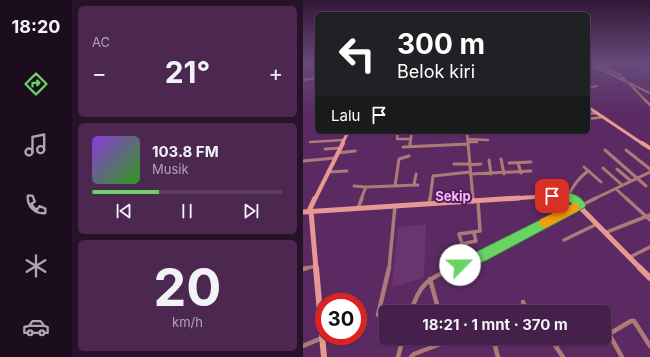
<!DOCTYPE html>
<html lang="id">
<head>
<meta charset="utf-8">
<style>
	body { margin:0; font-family:Inter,sans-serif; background:#4c2851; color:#f1f3f6; height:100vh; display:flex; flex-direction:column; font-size:15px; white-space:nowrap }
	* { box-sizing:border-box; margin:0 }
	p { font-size:13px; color:#b0a3b5 }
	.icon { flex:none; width:22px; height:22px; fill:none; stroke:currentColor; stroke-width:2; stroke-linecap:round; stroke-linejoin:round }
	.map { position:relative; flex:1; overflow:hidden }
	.drawer { display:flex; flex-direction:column; gap:6px; padding:6px; background:#261229; width:231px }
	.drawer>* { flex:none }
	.banner { position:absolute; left:12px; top:12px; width:275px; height:122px; border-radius:6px; box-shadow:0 1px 3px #0004,0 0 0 1px #5d3e62; background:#202124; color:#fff; overflow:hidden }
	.speed { position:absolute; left:12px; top:293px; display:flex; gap:8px; font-size:20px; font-weight:700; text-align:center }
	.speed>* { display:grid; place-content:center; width:52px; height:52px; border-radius:50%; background:#45204a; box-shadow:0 1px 3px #0004,0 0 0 1px #5d3e62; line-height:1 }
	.speed .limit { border:6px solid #d22; background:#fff; color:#111 }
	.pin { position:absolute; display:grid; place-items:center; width:34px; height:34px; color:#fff; margin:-17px; border-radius:8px; box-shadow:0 2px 6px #0006 }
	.me { position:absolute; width:44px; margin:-22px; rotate:67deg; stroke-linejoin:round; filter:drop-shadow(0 0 3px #0008) }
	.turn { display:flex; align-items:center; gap:14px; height:84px; padding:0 16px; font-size:18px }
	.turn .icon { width:52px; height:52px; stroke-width:2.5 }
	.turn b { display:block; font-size:28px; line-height:34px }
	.then { display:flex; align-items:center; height:38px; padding:0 16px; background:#0003; gap:8px; font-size:15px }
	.big { font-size:30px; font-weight:700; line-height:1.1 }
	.drawer .tile { flex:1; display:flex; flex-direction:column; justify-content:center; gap:6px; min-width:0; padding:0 14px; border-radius:6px; background:#4c2851 }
	.drawer .dial { align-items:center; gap:0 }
	.dial b { font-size:52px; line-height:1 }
	.song { display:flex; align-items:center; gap:12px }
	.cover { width:48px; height:48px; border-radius:6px; background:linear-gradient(135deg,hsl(270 70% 55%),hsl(110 70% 35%)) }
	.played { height:4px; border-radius:2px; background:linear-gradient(90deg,#69d464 35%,#5d3e62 35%) }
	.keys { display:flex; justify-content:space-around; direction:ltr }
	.heat { display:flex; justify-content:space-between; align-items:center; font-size:22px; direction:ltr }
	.trip { position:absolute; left:76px; top:305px; width:232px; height:40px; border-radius:6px; background:#45204a; box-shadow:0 1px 3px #0004,0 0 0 1px #5d3e62; font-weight:700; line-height:40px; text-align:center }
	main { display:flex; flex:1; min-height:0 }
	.menu { display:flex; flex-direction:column; width:72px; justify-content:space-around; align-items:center; background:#1c0d1e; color:#b0a3b5 }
	.menu .icon { width:28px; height:28px }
	.menu .selected { color:#69d464 }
	.menu b { font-size:18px; color:#f1f3f6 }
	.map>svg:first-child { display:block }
	.built { fill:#6a3371 }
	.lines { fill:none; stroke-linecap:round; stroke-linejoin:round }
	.minor-far4 { stroke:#ad7a77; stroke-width:2 }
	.minor-far3 { stroke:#ad7a77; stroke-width:2.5 }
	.minor-far2 { stroke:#ad7a77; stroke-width:3 }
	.minor-far1 { stroke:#ad7a77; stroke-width:3.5 }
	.minor { stroke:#ad7a77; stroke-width:4.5 }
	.secondary-far3 { stroke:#e89893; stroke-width:3 }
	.secondary-far2 { stroke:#e89893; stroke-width:4 }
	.secondary-far1 { stroke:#e89893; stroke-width:5 }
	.secondary { stroke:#e89893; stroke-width:6 }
	.rail { stroke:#c9a9cd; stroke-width:1; stroke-dasharray:5 2.5; stroke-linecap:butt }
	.route { fill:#69d464; stroke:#448a41 }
	.slow { fill:#f59e0b }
	.labels { text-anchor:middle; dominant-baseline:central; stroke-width:4; stroke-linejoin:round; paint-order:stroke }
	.quarter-label { font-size:13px; font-weight:bold; fill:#f4bafb; stroke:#511f57 }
</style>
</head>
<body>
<main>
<nav class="menu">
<b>18:20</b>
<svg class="icon selected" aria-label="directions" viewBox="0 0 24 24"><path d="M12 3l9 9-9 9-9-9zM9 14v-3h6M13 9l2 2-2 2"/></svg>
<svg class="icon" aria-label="music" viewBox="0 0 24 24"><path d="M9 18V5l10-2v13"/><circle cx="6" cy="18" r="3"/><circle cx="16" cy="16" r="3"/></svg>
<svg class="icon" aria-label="phone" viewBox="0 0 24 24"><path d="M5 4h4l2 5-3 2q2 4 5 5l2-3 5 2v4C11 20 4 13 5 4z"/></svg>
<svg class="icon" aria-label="climate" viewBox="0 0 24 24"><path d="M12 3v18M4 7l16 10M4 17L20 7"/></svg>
<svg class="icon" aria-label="car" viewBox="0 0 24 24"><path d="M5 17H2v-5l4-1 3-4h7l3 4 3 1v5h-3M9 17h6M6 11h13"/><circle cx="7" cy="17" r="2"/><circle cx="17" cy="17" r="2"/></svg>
</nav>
<section class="drawer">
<div class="tile"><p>AC</p>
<div class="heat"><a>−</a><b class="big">21°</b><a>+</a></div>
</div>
<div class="tile">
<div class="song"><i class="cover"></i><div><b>103.8 FM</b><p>Musik</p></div></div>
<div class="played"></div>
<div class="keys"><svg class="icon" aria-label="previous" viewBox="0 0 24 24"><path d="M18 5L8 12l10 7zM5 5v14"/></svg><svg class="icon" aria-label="pause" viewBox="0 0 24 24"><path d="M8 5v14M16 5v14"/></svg><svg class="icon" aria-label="next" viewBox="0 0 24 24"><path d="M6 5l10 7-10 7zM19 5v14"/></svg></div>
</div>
<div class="tile dial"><b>20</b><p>km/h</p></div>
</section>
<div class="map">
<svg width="347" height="357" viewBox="0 0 347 357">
	<rect width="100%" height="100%" fill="#5c2a63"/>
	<path class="built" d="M123,224L121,278L89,287L95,227Z"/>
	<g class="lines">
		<path class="minor-far4" d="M294,64L317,75L322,80
			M291,66L347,93
			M299,67L309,64
			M0,80L14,78
			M326,83L342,100
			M285,88L294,86"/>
		<path class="minor-far3" d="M341,99L347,105
			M285,114L294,113
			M285,119L300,117
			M95,132L94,139H107
			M164,132L165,144
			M165,139L185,140
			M7,142L41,140
			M165,142H174
			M107,144L109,132"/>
		<path class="minor-far2" d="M165,143L170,199
			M107,146V143
			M100,147L165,144
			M22,149L37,148
			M302,150L343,186
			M323,150L347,169
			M34,153L52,151
			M198,159L201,174
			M186,160L188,174
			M0,161L32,158
			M206,163L228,162
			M215,163L218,173
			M151,164H166
			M166,165L178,164
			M281,167L298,182
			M300,168L319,185
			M314,169L328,181
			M25,172L44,171
			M167,174L228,171
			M111,185L113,174
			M51,186L63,187
			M92,186L96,159L106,156
			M313,189L324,199
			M266,196C267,189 279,174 286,171
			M58,199L63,187L115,185
			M127,199L130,176L167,172
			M291,199L347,172"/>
		<path class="minor-far1" d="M170,198V202
			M323,198L347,220
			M126,204L127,198
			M55,208L59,198
			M304,232L347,215
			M171,233L173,241L159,244L156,234L177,231L175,201
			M261,240L294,224
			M327,257L347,247
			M0,269L13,266
			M86,269L92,206
			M148,269L180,255L293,198"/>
		<path class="minor" d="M0,269L4,268
			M127,279L136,312
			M220,302L225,312
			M108,312C116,285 124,279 150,268
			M286,312L290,310
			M75,315L86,268
			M306,334L319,357
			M301,337L328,321H331L347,346
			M247,338L260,357
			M0,346L19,338
			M253,346L264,338
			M95,357L100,338
			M108,357L111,354L153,338
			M195,357L192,346L204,338"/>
		<path class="secondary-far3" d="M285,107L340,144
			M39,144L45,132"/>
		<path class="secondary-far2" d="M339,143L347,148
			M12,199L40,143
			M200,199L263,195L270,199"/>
		<path class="secondary-far1" d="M268,198L338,269
			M6,211L12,198
			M8,211L13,269
			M0,212L216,198"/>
		<path class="secondary" d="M13,268L21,357
			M337,268L347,278"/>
		<path class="rail" d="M334,64L347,73"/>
	</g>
	<linearGradient id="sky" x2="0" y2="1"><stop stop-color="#331736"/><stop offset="0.56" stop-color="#664a7c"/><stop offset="1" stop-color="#664a7c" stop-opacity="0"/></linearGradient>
	<rect width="347" height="114" fill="url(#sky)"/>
	<path class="route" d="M249,192C262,192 276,192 283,205L281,208L184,260L157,271L152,269L151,265L152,261L175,251L269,204L264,200L246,199L245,196L246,193Z"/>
	<path class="slow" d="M272,203L275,205L277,208L275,211L246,226L242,228L238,226L236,223L238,219Z"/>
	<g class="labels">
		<g class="quarter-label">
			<text x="150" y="196">Sekip</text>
		</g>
	</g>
</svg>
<div class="speed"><div class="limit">30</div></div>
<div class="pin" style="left:249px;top:196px;background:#d93025"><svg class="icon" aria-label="arrive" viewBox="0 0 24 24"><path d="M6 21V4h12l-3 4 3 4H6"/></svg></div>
<svg class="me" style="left:157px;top:265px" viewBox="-20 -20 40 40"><circle r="19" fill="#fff"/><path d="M0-13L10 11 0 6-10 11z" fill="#69d464"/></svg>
<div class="trip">18:21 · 1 mnt · 370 m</div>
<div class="banner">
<div class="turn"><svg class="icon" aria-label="left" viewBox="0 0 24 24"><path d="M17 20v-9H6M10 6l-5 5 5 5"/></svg><div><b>300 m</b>Belok kiri</div></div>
<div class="then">Lalu<svg class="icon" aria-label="arrive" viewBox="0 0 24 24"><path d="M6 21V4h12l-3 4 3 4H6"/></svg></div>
</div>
</div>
</main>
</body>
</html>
